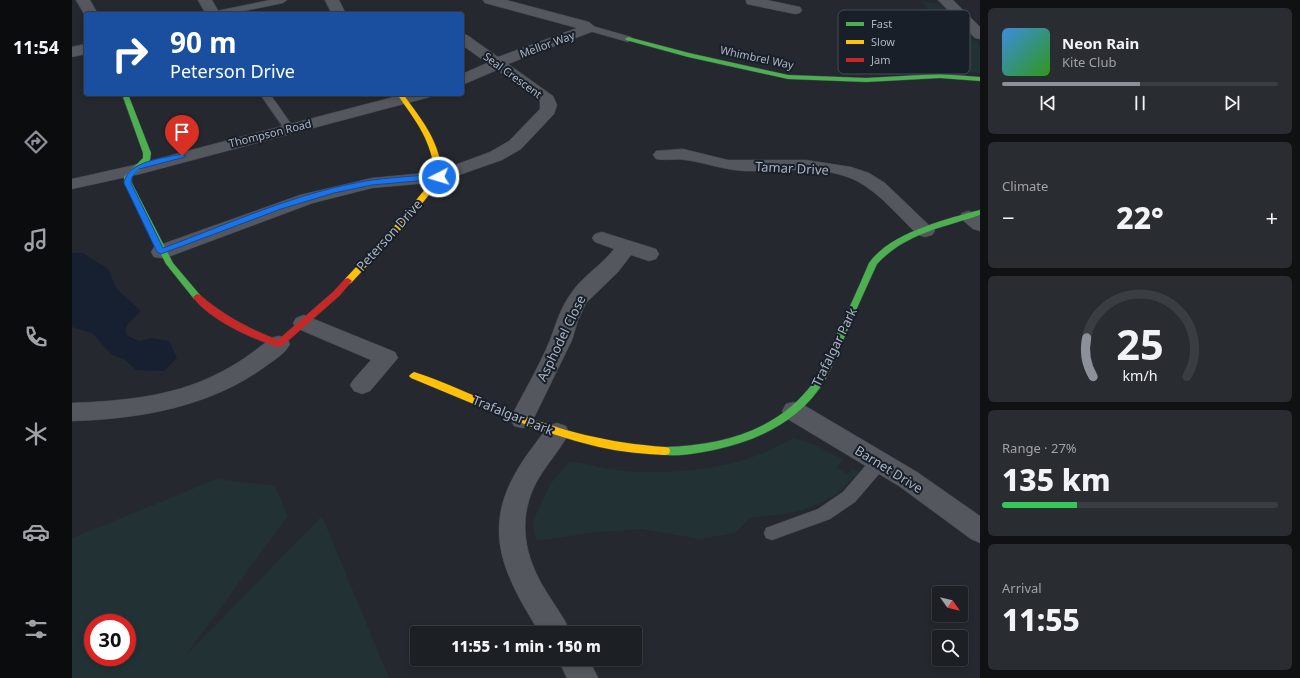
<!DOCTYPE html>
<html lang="en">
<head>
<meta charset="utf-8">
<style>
	body { margin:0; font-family:"Noto Sans",sans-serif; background:#292c30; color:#f1f3f6; height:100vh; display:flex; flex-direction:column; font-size:15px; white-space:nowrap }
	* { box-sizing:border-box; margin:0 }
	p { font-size:13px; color:#a0a2a6 }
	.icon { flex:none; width:22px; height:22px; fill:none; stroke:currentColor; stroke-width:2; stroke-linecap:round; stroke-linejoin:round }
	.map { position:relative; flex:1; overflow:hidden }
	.panel { display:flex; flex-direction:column; gap:8px; padding:8px; background:#0f1113; width:320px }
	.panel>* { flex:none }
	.banner { position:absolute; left:12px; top:12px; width:380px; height:84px; border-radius:4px; box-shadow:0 2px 6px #0003,0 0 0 1px #3a3d41; background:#1a4fa0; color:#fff; overflow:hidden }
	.needle { width:26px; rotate:124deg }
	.fabs { position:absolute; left:860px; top:586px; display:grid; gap:8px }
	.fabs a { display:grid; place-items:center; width:36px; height:36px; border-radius:4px; background:#1c1f23; box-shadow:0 2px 6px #0003,0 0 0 1px #3a3d41; font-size:20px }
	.speed { position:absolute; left:12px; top:614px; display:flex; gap:8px; font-size:20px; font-weight:700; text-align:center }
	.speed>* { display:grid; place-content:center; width:52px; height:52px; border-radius:50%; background:#1c1f23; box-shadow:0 2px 6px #0003,0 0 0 1px #3a3d41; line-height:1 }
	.speed .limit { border:6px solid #d22; background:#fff; color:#111 }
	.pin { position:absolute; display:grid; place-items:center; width:34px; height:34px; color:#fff; margin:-41px -17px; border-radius:50% 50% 50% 0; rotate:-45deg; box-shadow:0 0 4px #0007 }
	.pin .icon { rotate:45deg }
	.me { position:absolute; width:44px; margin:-22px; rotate:265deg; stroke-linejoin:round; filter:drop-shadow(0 0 3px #0008) }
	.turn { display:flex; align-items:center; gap:14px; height:84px; padding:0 20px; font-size:18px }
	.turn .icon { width:52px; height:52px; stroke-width:2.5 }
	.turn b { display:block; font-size:28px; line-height:34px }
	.big { font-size:30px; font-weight:800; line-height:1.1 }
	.panel .card { flex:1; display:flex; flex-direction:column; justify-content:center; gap:6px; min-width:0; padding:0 14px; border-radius:6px; background:#292c30 }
	.panel .dial { align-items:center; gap:0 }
	.dial svg { height:104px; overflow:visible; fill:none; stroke:#3a3d41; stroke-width:7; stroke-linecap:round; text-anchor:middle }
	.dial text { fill:#f1f3f6; stroke:none }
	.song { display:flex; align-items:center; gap:12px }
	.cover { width:48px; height:48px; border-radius:6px; background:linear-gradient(135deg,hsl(210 70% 55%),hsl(110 70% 35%)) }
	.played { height:4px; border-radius:2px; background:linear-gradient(90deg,#8c9099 50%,#3a3d41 50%) }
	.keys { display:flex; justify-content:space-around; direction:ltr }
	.heat { display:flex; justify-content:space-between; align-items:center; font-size:22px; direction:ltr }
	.charge { height:6px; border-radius:3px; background:linear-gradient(90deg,#34c759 27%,#3a3d41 0) }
	.trip { position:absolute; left:338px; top:626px; width:232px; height:40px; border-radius:4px; background:#1c1f23; box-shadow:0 2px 6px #0003,0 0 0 1px #3a3d41; font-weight:800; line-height:40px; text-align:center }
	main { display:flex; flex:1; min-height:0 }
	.menu { display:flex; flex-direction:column; width:72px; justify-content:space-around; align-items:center; background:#0b0c0e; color:#a0a2a6 }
	.menu .icon { width:28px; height:28px }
	.menu .current { color:#8c9099 }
	.menu b { font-size:18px; color:#f1f3f6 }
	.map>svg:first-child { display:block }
	.green { fill:#223134; fill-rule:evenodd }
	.water { fill:#162030 }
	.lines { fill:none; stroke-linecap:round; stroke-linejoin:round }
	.lane-casing { stroke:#41454c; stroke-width:1 }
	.street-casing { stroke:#41454c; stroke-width:1 }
	.fast-casing { stroke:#41454c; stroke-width:1 }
	.slow-casing { stroke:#41454c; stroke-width:1 }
	.jam-casing { stroke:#41454c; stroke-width:1 }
	.lane { fill:#54575e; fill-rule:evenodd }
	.street { fill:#54575e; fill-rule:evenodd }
	.fast { fill:#4caf50; fill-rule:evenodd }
	.slow { fill:#ffc107; fill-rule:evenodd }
	.jam { fill:#c62828; fill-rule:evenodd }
	.route { fill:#1a73e8; stroke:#114b97 }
	.labels { text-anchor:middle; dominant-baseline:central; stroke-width:4; stroke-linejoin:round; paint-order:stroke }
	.far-street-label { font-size:11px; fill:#acb4c2; stroke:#181f29 }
	.street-label { font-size:13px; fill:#acb4c2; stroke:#181f29 }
	.key { fill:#181f29; stroke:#444c57; stroke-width:1 }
	.key-label { font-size:11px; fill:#acb4c2 }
</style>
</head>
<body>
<main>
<nav class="menu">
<b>11:54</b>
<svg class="icon current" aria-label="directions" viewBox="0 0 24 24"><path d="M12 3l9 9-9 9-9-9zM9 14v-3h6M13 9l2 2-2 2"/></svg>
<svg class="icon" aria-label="music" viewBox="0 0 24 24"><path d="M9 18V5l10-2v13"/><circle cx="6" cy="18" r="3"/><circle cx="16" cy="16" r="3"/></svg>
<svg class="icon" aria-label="phone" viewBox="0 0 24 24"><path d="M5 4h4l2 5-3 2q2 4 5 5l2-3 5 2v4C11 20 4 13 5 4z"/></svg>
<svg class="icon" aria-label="climate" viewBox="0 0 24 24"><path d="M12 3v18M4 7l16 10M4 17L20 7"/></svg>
<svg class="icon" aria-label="car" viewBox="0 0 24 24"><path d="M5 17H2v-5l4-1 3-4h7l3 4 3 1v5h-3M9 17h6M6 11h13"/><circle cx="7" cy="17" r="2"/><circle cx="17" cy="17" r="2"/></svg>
<svg class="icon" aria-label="filters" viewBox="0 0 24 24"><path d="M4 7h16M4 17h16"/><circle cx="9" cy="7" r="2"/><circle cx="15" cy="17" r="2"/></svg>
</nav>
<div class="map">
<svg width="908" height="678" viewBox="0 0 908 678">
	<rect width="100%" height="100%" fill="#25292f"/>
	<path class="green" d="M850,1L867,4L908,46V73L869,69L824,74L818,69L817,62L826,52L845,37L859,13Z
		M722,438L741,444L771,459L765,468L776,474L781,468L787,473C779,479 772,488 764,494C740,512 707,515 678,518L663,533L629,539L569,529L526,532L464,541L461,521L479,483L497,462C515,463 532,469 551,471C594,474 639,471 680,457C695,453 708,444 722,438Z
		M145,479L203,486L216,516L114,655L250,516L317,678H0V538ZM21,623H55V657H21Z"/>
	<path class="water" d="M0,253H11L36,269L44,288L69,311L54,326V335L67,341L80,338L97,341L105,358L92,371L64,370L52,359L40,355L20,333L0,327Z"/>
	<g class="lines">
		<defs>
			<path id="lane" d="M198,0H215L211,3L158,14H140L145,11Z
				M517,25L559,37L561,39L556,42L514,30L512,28Z
				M188,94H198L222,128L221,130H213Z
				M807,456L813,457L815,462L813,467L783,502L758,519L700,540L694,538L692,533L694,528L746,509L771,492L801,457Z"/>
			<path id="street" d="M4,0H18L26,14H14V17Z
				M126,0H140L148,14H134Z
				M253,0H267L274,14H260Z
				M411,0H434L517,22L524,28L522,31L436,64L481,96L485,105L482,114L449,149L430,160L367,182L300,188L241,203L96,257L89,258L82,257L79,252L82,247L228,195L300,178L364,172L418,152L437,141L468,109V101L425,70L390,85V74L415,63L390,45V34L395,35L426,57L505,28L413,3Z
				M674,0H695L728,7L730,10L728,13L723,14L675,4Z
				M866,0H881L908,27V39L903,38Z
				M14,44V54L0,57V47Z
				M333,94H360L358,97L68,174L0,189V179L58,166Z
				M611,149L656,160H734L779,167L797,173L813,183L863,231L860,235L853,237L846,235C827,217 809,194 785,181C751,164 709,172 673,171C651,170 635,163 614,160C604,158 594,161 584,159L581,155L584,151Z
				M897,211L908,216V231L901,229L887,217L890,213Z
				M530,232L584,249L587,254L584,259L577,261L559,255L546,272L514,303L506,320L500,340L458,426L450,428L442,426L438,419C451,393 467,367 478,340C484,324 488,309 498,295C509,277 529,266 542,249L523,242L520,238L523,234Z
				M232,315L323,352L326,358L298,391L290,394L282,391L278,385L282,379L299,360L224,328L221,323L224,318Z
				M207,336L215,338L218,344C213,354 202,360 194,366C138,407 67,419 0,421V403C48,401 99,397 143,375C163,366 182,352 199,338Z
				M722,402L730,404L845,472L908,516V543L899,539L827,486L714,418L710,411L714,404Z
				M485,423L494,426L497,433C487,452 471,468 462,487C446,522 453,556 472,588C481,603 492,617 499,633H468C435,580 409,534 443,474C452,457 465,442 476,426Z
				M486,659H517L526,678H495Z"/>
			<path id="fast" d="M556,37L617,53L716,75L794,78L868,74L908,77V81L868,78L794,82L716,79L616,57L554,40L553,39Z
				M50,94H56L79,153L78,160L60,177V183L101,263L128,295L129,297L128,299H122L94,264L52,183V177L71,158V153Z
				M908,210V215C870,228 834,233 805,264C794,288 783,312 773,336C766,351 761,367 753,380C730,419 688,440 646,449C633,452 602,458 589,454L588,451L589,448L593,447C653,445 708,430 744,379C752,368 756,353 762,340C774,315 786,289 797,263C818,233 874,219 908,210Z"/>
			<path id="slow" d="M325,94H331C352,123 367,140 371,177L333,225L279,283L276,284L272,281L273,279L327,221L363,177C360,140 345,123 325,94Z
				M342,372C374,382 405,398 436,410C489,431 536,443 593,447L597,448L598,451L597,454L593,455C571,454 549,452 527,447C462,432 401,403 339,378L337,376L339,374Z"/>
			<path id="jam" d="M276,278L280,281L267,296L210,346L207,347C182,340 136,319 121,297L125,294L128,295C151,315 177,329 206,340L261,292L273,279Z"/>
		</defs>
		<use href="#lane" class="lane-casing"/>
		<use href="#street" class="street-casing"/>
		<use href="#fast" class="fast-casing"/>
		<use href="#slow" class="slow-casing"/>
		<use href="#jam" class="jam-casing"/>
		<use href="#lane" class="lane"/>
		<use href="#street" class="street"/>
		<use href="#fast" class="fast"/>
		<use href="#slow" class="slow"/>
		<use href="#jam" class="jam"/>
	</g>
	<path class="route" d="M110,154L114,156L113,157L67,169L60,177L59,183L91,248C159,223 228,191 300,180C322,177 345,176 367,174L370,177L367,179L300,185L262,193L209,209L89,254L85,252L52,183C55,161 92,158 110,154Z"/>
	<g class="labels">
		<g class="far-street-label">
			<text transform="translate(475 44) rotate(-20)">Mellor Way</text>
			<text transform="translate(685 57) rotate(12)">Whimbrel Way</text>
			<text transform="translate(441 75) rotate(36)">Seal Crescent</text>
			<text transform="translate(198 133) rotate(-14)">Thompson Road</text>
		</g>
		<g class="street-label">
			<text transform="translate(720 168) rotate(3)">Tamar Drive</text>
			<text transform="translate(317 235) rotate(-48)">Peterson Drive</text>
			<text transform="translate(489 338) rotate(-64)">Asphodel Close</text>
			<text transform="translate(762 347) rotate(-64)">Trafalgar Park</text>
			<text transform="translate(441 415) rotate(22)">Trafalgar Park</text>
			<text transform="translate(817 469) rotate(32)">Barnet Drive</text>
		</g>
	</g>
	<rect x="766" y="10" width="132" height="64" rx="6" class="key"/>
	<rect x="774" y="22" width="18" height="4" fill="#4caf50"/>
	<rect x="774" y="40" width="18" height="4" fill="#ffc107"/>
	<rect x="774" y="58" width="18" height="4" fill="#c62828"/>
	<g class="key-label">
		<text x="799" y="28">Fast</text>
		<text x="799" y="46">Slow</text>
		<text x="799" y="64">Jam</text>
	</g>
</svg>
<div class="fabs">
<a><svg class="needle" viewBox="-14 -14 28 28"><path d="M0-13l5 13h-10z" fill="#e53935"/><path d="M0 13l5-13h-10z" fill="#a0a2a6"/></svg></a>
<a><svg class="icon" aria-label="search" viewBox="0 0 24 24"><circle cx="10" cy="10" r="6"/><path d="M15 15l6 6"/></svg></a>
</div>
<div class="speed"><div class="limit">30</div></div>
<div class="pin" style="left:110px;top:156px;background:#d93025"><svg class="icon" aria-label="arrive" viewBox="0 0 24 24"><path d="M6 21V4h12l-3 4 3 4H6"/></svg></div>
<svg class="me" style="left:367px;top:177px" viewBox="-20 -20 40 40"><circle r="17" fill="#1a73e8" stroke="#fff" stroke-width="3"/><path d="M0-11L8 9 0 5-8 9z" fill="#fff"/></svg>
<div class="trip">11:55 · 1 min · 150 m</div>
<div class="banner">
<div class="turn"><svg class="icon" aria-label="right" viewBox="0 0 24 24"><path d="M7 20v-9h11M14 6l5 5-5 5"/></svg><div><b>90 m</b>Peterson Drive</div></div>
</div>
</div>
<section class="panel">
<div class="card">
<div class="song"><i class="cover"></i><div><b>Neon Rain</b><p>Kite Club</p></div></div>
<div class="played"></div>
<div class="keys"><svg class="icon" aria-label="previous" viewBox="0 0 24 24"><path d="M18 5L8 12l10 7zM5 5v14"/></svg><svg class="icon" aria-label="pause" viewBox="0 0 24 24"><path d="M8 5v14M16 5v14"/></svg><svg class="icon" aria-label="next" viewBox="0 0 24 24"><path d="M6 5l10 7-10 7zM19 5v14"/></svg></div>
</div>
<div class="card"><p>Climate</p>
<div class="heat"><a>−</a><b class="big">22°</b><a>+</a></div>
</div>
<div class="card dial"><svg viewBox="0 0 100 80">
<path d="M14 69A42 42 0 1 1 86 69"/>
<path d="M14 69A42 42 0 0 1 9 39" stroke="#8c9099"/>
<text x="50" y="56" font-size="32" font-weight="700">25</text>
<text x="50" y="72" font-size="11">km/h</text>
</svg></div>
<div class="card"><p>Range · 27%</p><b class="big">135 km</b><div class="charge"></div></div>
<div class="card"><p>Arrival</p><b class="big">11:55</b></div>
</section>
</main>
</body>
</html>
